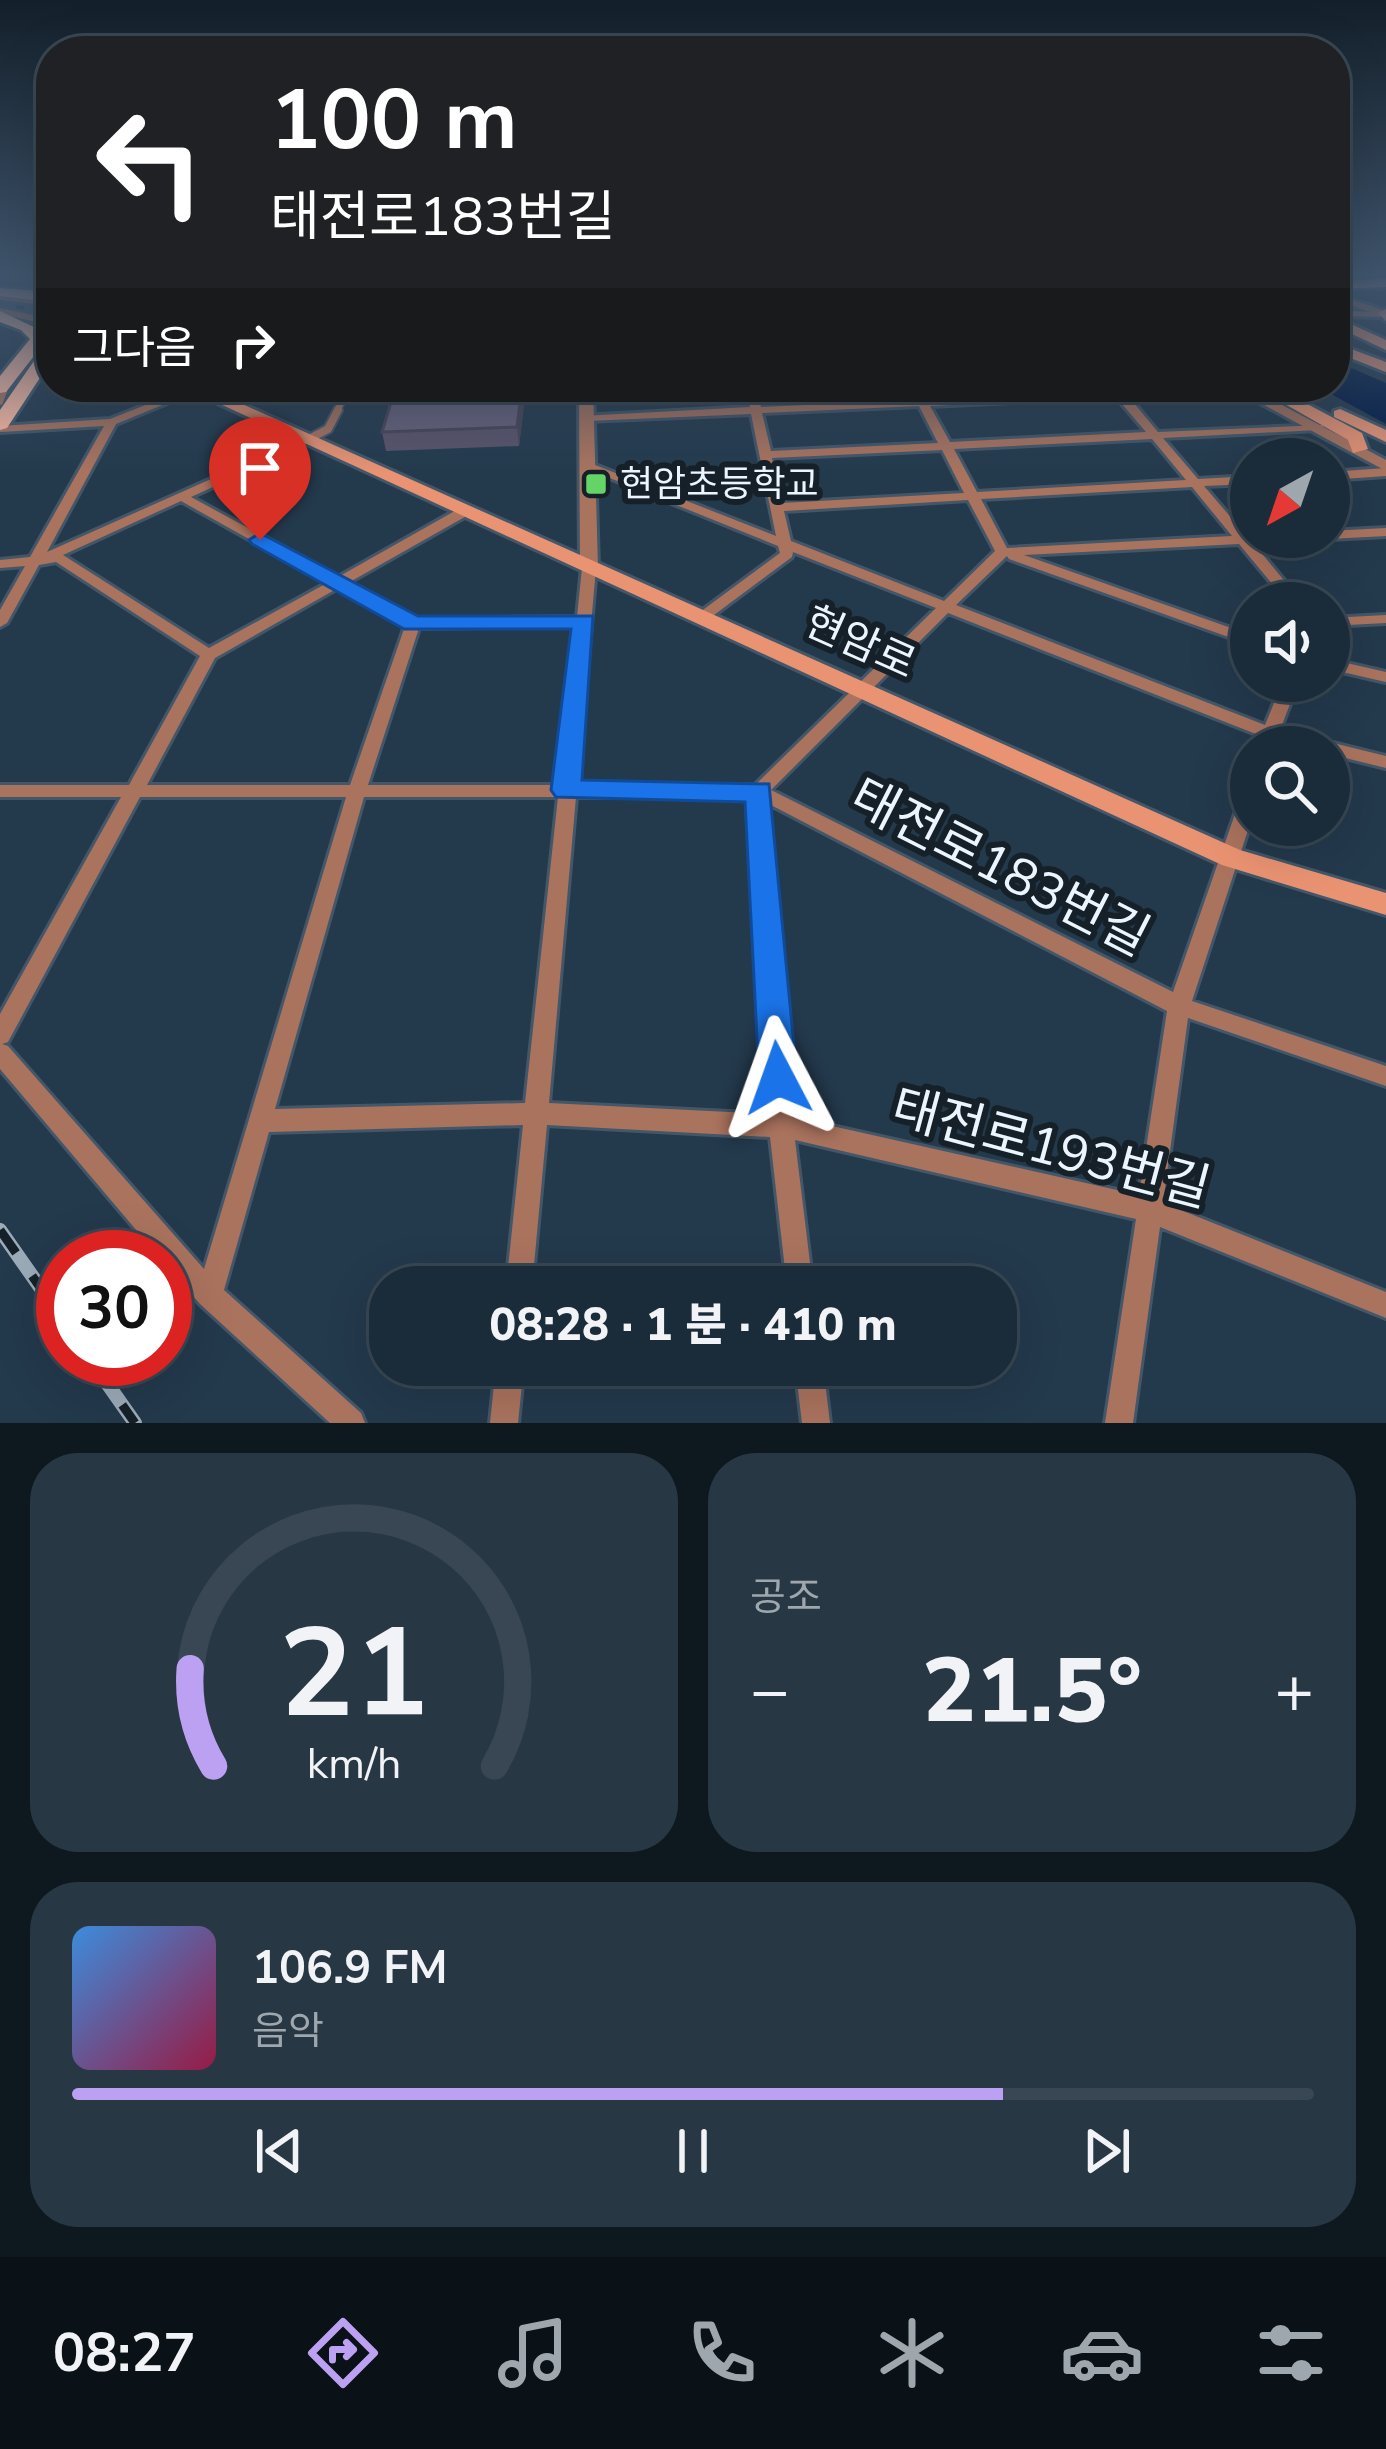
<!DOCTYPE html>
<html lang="ko">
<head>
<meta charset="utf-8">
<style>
	body { margin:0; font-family:"Nunito Sans","Noto Sans KR",sans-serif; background:#273744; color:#f1f3f6; height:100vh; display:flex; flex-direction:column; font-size:45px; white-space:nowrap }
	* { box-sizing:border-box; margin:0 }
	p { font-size:39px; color:#9fa7ae }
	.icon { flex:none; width:66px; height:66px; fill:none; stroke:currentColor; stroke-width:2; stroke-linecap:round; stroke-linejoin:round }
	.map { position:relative; height:1423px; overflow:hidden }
	.sheet { display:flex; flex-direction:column; gap:30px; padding:30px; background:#0e181f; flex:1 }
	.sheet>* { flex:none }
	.guide { position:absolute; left:36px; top:36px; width:1314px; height:366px; border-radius:48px; box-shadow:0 12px 48px #0002,0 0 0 3px #384753; background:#202124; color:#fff; overflow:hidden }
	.needle { width:78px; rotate:220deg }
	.buttons { position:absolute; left:1230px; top:438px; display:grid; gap:24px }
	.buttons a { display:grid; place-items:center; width:120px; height:120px; border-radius:50%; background:#1a2b39; box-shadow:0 12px 48px #0002,0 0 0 3px #384753; font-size:60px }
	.speed { position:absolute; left:36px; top:1230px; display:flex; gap:24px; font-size:60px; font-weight:700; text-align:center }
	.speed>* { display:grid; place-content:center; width:156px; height:156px; border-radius:50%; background:#1a2b39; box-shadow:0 12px 48px #0002,0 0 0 3px #384753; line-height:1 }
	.speed .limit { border:18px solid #d22; background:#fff; color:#111 }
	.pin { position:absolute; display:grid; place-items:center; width:102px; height:102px; color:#fff; margin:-123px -51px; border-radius:50% 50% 50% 0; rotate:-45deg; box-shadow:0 0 12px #0007 }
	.pin .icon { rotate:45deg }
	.me { position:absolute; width:132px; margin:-66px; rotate:356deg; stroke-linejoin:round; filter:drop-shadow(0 0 9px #0008) }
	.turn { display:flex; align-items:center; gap:42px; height:252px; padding:0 36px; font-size:54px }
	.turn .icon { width:156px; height:156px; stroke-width:2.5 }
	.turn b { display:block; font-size:84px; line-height:102px }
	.then { display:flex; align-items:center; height:114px; padding:0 36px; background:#0003; gap:24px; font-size:45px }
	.big { font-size:90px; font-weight:800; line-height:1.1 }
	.sheet .widget { flex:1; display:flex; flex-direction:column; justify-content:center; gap:18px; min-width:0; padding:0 42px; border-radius:48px; background:#273744 }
	.sheet .dial { align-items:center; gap:0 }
	.dial svg { height:312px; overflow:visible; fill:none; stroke:#384753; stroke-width:7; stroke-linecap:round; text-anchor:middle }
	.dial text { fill:#f1f3f6; stroke:none }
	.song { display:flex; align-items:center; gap:36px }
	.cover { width:144px; height:144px; border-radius:18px; background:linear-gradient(135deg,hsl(210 70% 55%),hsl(340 70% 35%)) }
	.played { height:12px; border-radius:6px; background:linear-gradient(90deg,#bca0f2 75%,#384753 75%) }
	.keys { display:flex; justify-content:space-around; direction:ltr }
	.heat { display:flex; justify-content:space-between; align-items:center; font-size:66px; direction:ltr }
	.sheet .tiles { flex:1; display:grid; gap:30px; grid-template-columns:1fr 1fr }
	.widget:last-child { grid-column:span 2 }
	.trip { position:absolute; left:369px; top:1266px; width:648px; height:120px; border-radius:48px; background:#1a2b39; box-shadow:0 12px 48px #0002,0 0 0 3px #384753; font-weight:800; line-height:120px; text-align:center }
	.menu { display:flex; height:192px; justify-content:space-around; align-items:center; background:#0a1117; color:#9fa7ae }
	.menu .icon { width:84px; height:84px }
	.menu .current { color:#bca0f2 }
	.menu b { font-size:54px; color:#f1f3f6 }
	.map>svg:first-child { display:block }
	.water { fill:#001a45 }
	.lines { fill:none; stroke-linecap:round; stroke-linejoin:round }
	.primary-tunnel { stroke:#415567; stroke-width:16; stroke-dasharray:16 8; stroke-linecap:butt }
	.service-far1-casing { stroke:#435769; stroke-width:9 }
	.service-casing { stroke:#435769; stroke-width:12 }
	.minor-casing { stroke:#435769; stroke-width:6 }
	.tertiary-casing { stroke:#435769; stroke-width:6 }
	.secondary-casing { stroke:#435769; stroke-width:6 }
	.primary-casing { stroke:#435769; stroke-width:6 }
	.service-far1 { stroke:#aa735e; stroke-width:6 }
	.service { stroke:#aa735e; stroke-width:8 }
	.minor { fill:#aa735e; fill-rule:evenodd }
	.tertiary { fill:#aa735e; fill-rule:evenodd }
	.secondary { fill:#ea9372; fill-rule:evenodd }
	.primary { fill:#ffbba1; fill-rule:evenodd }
	.rail-casing { stroke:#9cabb9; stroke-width:14 }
	.rail { stroke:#162028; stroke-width:9; stroke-dasharray:28; stroke-linecap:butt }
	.wall { fill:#59536b }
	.shaded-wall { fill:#494457 }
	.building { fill:#68617c; stroke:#494457; stroke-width:3 }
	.route { fill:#1a73e8; stroke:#114b97; stroke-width:3 }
	.poi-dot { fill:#64d468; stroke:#162028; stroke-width:4.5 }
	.labels { text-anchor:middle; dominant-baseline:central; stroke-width:12; stroke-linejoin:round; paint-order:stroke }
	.far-poi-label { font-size:36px; fill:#eaf5ff; stroke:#162028; text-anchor:start }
	.street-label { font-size:42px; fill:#eaf5ff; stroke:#162028 }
	.near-street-label { font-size:51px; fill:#eaf5ff; stroke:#162028 }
</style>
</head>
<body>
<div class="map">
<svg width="1386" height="1423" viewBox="0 0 1386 1423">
	<rect width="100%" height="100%" fill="#23394c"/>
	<path class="water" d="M1335,361L1386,383V424L1318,387H1335Z"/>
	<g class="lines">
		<path class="primary-tunnel" d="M0,306L51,312"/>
		<defs>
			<path id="service-far1" d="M0,402L7,383
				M336,413L349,387"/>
			<path id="service" d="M307,440L328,429L338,410"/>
			<path id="minor" d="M0,294L51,300V306L0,300Z
				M1335,294L1386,311V317L1335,316V310L1370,312L1335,300Z
				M0,308L51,319V325L0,314Z
				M191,387H206L116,424L47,552L303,438H311V442L191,497L338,577L460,508H470V514L348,583L416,619L577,617L582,568L589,564L594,565L596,568L577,785H755L936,608L793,552L792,557L706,621H696L694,618L696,615L780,553L778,546L580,466L586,462L590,463L776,536L751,414L586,421L582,420V416L750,407L746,387H756L761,407L916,400L910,387H920L927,399L1245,387L1240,391L1128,396L1158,432L1322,425L1324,427L1318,430L1163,438L1198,479L1251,476V484L1204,486L1246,535L1298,537L1291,541L1253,543L1303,603H1288L1239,544L1024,555L1251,635V645L1009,559L1007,556L956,605L1265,725L1283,681H1299L1280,730L1386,756V768L1329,754V747H1301L1276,740L1274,747H1256L1261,736L948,613L771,790L1173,992L1242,794L1245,789L1251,788V821L1192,1001L1386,1066V1086L1188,1018L1163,1203L1386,1292V1318L1160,1227L1133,1423H1105L1136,1219L795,1140L813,1287H787L770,1137L547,1125L532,1287H506L523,1125L269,1132L224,1290L361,1413L365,1423H330L200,1304L165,1264V1257H159L0,1069V1014L121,797H0V785H129L200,656L56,562L39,565L7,623L0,627V610L25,566L0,568V560L30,557L104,426L0,432V426L110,419ZM1116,397L1146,432L950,442L930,406ZM919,406L938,443L771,451L762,413ZM1152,439L1186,480L977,492L954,449ZM942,450L964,493L782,503L772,458ZM1192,487L1232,536L1007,548L981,499ZM968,500L995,551L944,601L791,541L784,511ZM181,501L327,583L209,648L63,555ZM338,588L405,626L350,785H147L215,658ZM576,626L559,785H368L419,628ZM140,797H346L204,1269L8,1046L2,1044L8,1042ZM364,797H558L525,1103L275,1109ZM576,797H750L768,1114L549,1103ZM769,804L1167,1011L1139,1195L792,1117Z
				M1386,468V476L1329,480V472Z
				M1386,528V536L1329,539L1324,537H1329V531Z
				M1386,615V623L1329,626V618Z
				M1329,659L1386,672V682L1329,669Z
				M496,1365H524L518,1423H490Z
				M795,1365H823L830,1423H802Z"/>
			<path id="tertiary" d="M579,387H593L598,568L589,573L580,568Z
				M1231,387H1248L1386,460V471Z"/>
			<path id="secondary" d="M1386,309V321L1378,313Z
				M1335,317L1386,340V350L1335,326Z
				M1335,343L1386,362V372L1335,352Z
				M183,387H204L1240,850L1386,893V915L1222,865Z
				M1255,387H1275L1362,433L1368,449L1353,453L1348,440Z
				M1340,409L1386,430V442L1334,417V411Z"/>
			<path id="primary" d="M1386,279V287L1335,289V281Z
				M0,288L51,292V302L0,296Z
				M0,311L38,329L51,318V334L6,392L0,393V376L30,339L21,330L0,322Z
				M51,344V361L7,428L0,430V410L45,345Z"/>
		</defs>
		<use href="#service-far1" class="service-far1-casing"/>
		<use href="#service" class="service-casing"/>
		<use href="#minor" class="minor-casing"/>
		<use href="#tertiary" class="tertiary-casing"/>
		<use href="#secondary" class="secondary-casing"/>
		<use href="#primary" class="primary-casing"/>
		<use href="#service-far1" class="service-far1"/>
		<use href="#service" class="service"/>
		<use href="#minor" class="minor"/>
		<use href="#tertiary" class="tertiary"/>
		<use href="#secondary" class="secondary"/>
		<use href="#primary" class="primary"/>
		<defs>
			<path id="rail" d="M0,1230L63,1320
				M90,1359L135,1423"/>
		</defs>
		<use href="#rail" class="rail-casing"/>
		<use href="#rail" class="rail"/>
	</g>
	<path class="wall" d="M524,404L519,446L386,451L382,432Z"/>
	<path class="shaded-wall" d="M522,387L524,404L519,446L517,427Z"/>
	<path class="building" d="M522,387L517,427L382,432L395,389Z"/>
	<linearGradient id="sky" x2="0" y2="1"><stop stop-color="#131f2a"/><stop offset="0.58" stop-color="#3f546c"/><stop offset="1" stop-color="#3f546c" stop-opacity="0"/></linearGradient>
	<rect width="1386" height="475" fill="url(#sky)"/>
	<path class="route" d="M260,533L418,616H593L582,780L769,784L797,1078L791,1091L778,1096L764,1091L759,1078L745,802L556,797L551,790L571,629H404L252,544L249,540Z"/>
	<rect class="poi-dot" x="584" y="472" width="24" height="24" rx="6"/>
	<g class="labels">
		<g class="far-poi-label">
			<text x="620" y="484">현암초등학교</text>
		</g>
		<g class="street-label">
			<text transform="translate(860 643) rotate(24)">현암로</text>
		</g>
		<g class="near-street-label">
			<text transform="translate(1000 867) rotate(27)">태전로183번길</text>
			<text transform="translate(1051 1148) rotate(15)">태전로193번길</text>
		</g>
	</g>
</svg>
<div class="buttons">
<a><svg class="needle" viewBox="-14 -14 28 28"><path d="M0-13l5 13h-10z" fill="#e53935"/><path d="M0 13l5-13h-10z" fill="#9fa7ae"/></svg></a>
<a><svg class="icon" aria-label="sound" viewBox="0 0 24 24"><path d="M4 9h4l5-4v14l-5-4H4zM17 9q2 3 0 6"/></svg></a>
<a><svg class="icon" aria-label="search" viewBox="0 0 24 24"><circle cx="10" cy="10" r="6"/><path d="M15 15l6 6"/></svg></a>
</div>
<div class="speed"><div class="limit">30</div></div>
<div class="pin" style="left:260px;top:540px;background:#d93025"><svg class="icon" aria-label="arrive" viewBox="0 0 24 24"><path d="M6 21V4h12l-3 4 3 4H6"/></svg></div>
<svg class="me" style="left:778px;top:1078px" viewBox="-20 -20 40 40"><path d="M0-17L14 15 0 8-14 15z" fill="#1a73e8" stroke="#fff" stroke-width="4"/></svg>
<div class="trip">08:28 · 1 분 · 410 m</div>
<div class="guide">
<div class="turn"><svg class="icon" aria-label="left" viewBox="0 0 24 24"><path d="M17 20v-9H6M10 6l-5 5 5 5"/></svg><div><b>100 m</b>태전로183번길</div></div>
<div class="then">그다음<svg class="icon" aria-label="right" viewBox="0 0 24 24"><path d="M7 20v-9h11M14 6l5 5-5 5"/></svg></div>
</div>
</div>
<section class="sheet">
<div class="tiles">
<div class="widget dial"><svg viewBox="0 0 100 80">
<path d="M14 69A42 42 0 1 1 86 69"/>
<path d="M14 69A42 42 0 0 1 8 44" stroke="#bca0f2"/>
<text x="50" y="56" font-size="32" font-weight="700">21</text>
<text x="50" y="72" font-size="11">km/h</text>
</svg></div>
<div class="widget"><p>공조</p>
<div class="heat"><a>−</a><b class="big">21.5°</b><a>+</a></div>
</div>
<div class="widget">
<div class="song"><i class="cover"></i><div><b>106.9 FM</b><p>음악</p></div></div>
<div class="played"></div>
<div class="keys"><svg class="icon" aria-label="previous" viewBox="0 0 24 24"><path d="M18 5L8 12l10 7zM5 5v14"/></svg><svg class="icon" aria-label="pause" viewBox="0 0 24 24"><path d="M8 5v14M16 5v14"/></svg><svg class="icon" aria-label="next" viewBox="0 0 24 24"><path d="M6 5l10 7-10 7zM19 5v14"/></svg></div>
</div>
</div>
</section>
<nav class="menu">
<b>08:27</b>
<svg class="icon current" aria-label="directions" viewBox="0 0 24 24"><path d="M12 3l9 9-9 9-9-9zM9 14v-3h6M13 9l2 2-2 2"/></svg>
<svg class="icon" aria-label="music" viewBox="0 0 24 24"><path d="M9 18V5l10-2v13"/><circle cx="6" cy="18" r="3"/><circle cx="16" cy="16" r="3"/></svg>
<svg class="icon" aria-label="phone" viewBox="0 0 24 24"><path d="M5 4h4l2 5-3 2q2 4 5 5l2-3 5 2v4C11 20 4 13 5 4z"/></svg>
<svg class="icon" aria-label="climate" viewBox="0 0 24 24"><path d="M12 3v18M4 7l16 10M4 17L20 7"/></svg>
<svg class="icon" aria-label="car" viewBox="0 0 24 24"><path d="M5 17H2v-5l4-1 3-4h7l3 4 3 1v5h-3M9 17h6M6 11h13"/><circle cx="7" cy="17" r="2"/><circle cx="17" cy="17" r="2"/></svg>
<svg class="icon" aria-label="filters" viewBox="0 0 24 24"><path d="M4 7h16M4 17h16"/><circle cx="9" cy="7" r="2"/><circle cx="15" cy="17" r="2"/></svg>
</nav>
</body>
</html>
